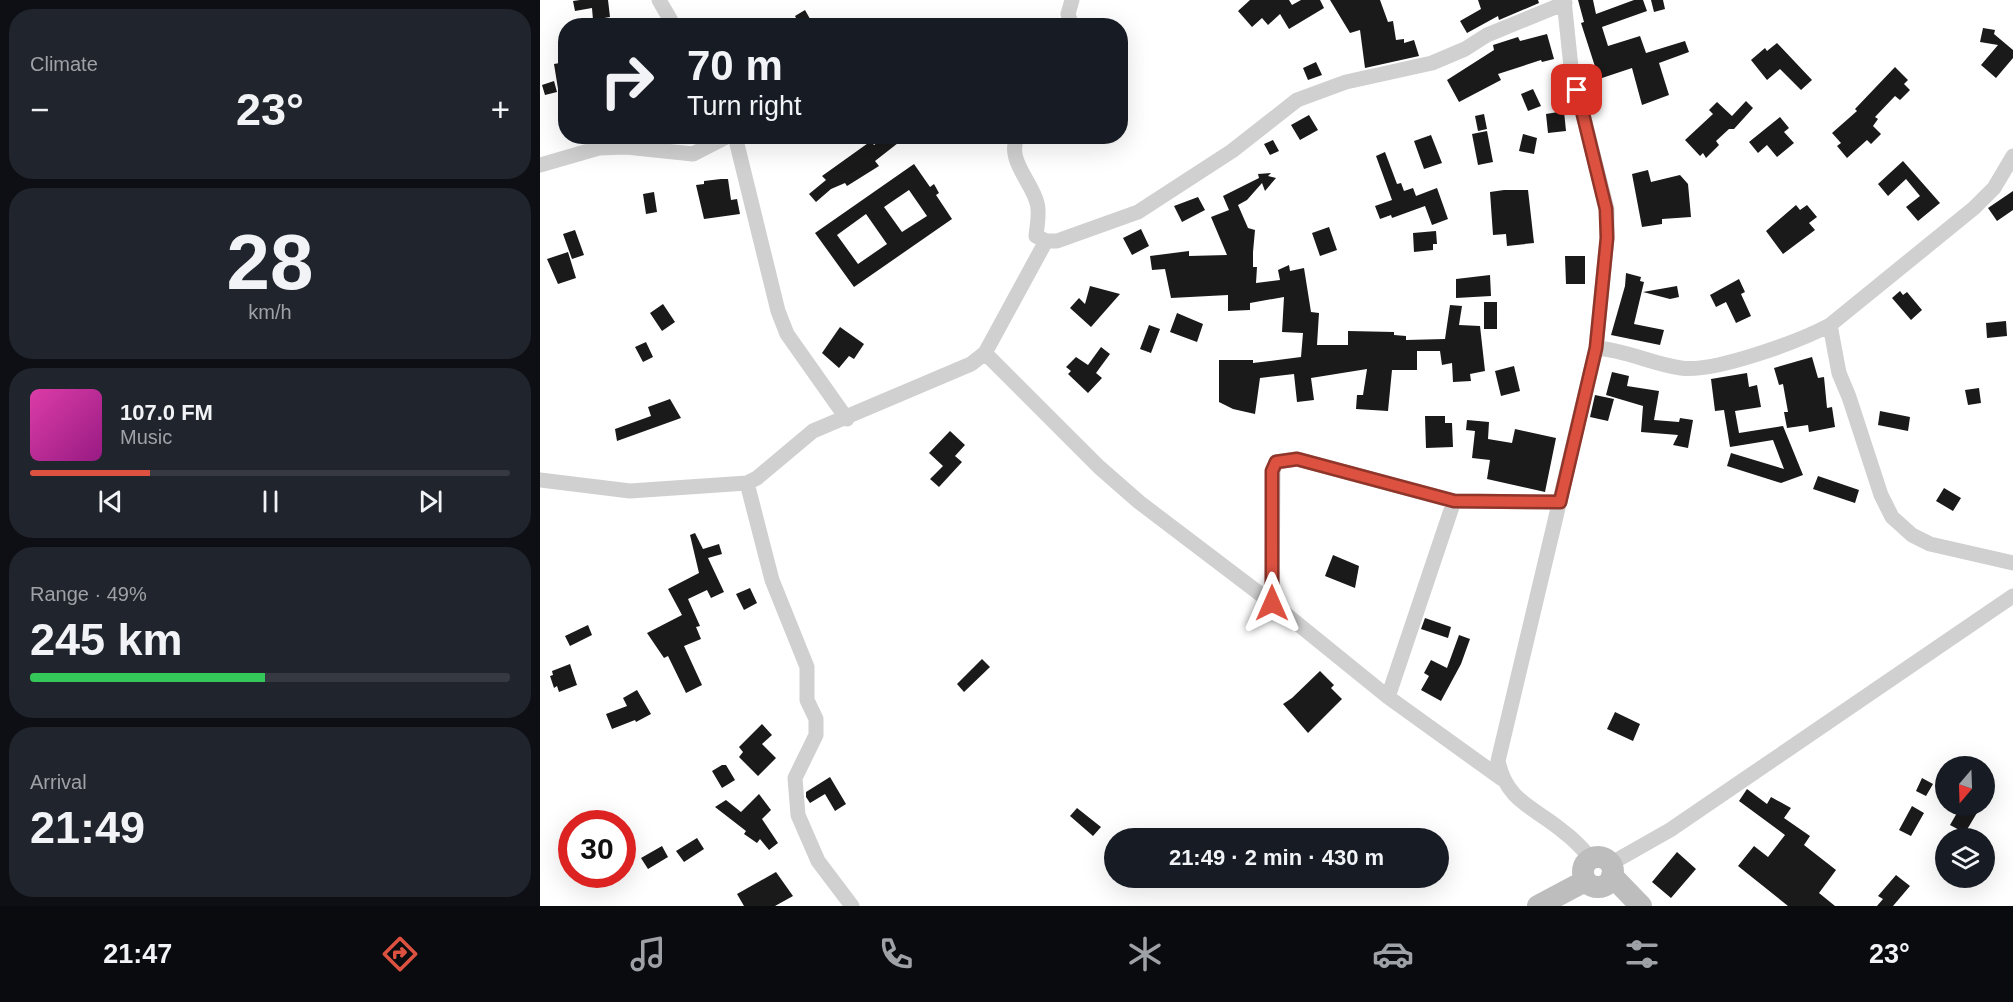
<!DOCTYPE html>
<html lang="en">
<head>
<meta charset="utf-8">
<style>
	body { margin:0; font-family:Helvetica,sans-serif; background:#20242c; color:#f1f3f6; height:100vh; display:flex; flex-direction:column; font-size:22px; white-space:nowrap }
	* { box-sizing:border-box; margin:0 }
	p { font-size:20px; color:#9ea1a6 }
	.icon { flex:none; width:33px; height:33px; fill:none; stroke:currentColor; stroke-width:2; stroke-linecap:round; stroke-linejoin:round }
	.map { position:relative; flex:1; overflow:hidden }
	.drawer { display:flex; flex-direction:column; gap:9px; padding:9px; background:#0d0f14; width:540px }
	.drawer>* { flex:none }
	.guide { position:absolute; left:18px; top:18px; width:570px; height:126px; border-radius:24px; box-shadow:0 6px 24px #0002; background:#171b24; color:#f1f3f6; overflow:hidden }
	.needle { width:39px; rotate:199deg }
	.tools { position:absolute; left:1395px; top:756px; display:grid; gap:12px }
	.tools a { display:grid; place-items:center; width:60px; height:60px; border-radius:50%; background:#171b24; box-shadow:0 6px 24px #0002; font-size:30px }
	.speed { position:absolute; left:18px; top:810px; display:flex; gap:12px; font-size:30px; font-weight:700; text-align:center }
	.speed>* { display:grid; place-content:center; width:78px; height:78px; border-radius:50%; background:#171b24; box-shadow:0 6px 24px #0002; line-height:1 }
	.speed .limit { border:9px solid #d22; background:#fff; color:#111 }
	.pin { position:absolute; display:grid; place-items:center; width:51px; height:51px; color:#fff; margin:-26px; border-radius:12px; box-shadow:0 3px 9px #0006 }
	.me { position:absolute; width:66px; margin:-33px; rotate:0deg; stroke-linejoin:round; filter:drop-shadow(0 0 4px #0008) }
	.turn { display:flex; align-items:center; gap:21px; height:126px; padding:0 30px; font-size:27px }
	.turn .icon { width:78px; height:78px; stroke-width:2.5 }
	.turn b { display:block; font-size:42px; line-height:51px }
	.big { font-size:45px; font-weight:700; line-height:1.1 }
	.drawer .widget { flex:1; display:flex; flex-direction:column; justify-content:center; gap:9px; min-width:0; padding:0 21px; border-radius:24px; background:#20242c }
	.drawer .dial { align-items:center; gap:0 }
	.dial b { font-size:78px; line-height:1 }
	.song { display:flex; align-items:center; gap:18px }
	.cover { width:72px; height:72px; border-radius:9px; background:linear-gradient(135deg,hsl(320 70% 55%),hsl(310 70% 35%)) }
	.played { height:6px; border-radius:3px; background:linear-gradient(90deg,#dd5141 25%,#363941 25%) }
	.keys { display:flex; justify-content:space-around; direction:ltr }
	.heat { display:flex; justify-content:space-between; align-items:center; font-size:33px; direction:ltr }
	.charge { height:9px; border-radius:4px; background:linear-gradient(90deg,#34c759 49%,#363941 0) }
	.trip { position:absolute; left:564px; top:828px; width:345px; height:60px; border-radius:30px; background:#171b24; box-shadow:0 6px 24px #0002; font-weight:700; line-height:60px; text-align:center }
	.menu { display:flex; height:96px; justify-content:space-around; align-items:center; background:#090b0e; color:#9ea1a6 }
	.menu .icon { width:42px; height:42px }
	.menu .on { color:#dd5141 }
	.menu b { font-size:27px; color:#f1f3f6 }
	main { display:flex; flex:1; min-height:0 }
	.map>svg:first-child { display:block }
	.building { fill:#1a1a1a; fill-rule:evenodd }
	.lines { fill:none; stroke-linecap:round; stroke-linejoin:round }
	.street { stroke:#d0d0d0; stroke-width:15 }
	.secondary { stroke:#bdbdbd; stroke-width:22 }
	.route-casing { stroke:#90352a; stroke-width:15 }
	.route { stroke:#dd5141; stroke-width:10 }
</style>
</head>
<body>
<main>
<section class="drawer">
<div class="widget"><p>Climate</p>
<div class="heat"><a>−</a><b class="big">23°</b><a>+</a></div>
</div>
<div class="widget dial"><b>28</b><p>km/h</p></div>
<div class="widget">
<div class="song"><i class="cover"></i><div><b>107.0 FM</b><p>Music</p></div></div>
<div class="played"></div>
<div class="keys"><svg class="icon" aria-label="previous" viewBox="0 0 24 24"><path d="M18 5L8 12l10 7zM5 5v14"/></svg><svg class="icon" aria-label="pause" viewBox="0 0 24 24"><path d="M8 5v14M16 5v14"/></svg><svg class="icon" aria-label="next" viewBox="0 0 24 24"><path d="M6 5l10 7-10 7zM19 5v14"/></svg></div>
</div>
<div class="widget"><p>Range · 49%</p><b class="big">245 km</b><div class="charge"></div></div>
<div class="widget"><p>Arrival</p><b class="big">21:49</b></div>
</section>
<div class="map">
<svg width="1473" height="906" viewBox="0 0 1473 906">
	<rect width="100%" height="100%" fill="#fff"/>
	<path class="building" d="M40,0H68L70,17L53,20L52,8L35,11L33,1Z
		M710,0H749L752,5L761,0H780L784,8L749,29L740,14L728,25L722,18L712,27L698,11Z
		M790,0H840L848,22L853,21L856,40L864,39V43L874,40L879,56L825,68L820,30L810,33Z
		M938,0H998L999,3L959,20L958,16L927,33L920,21L941,9Z
		M1038,0H1053L1056,14L1094,0H1103L1107,11L1062,27L1068,46L1100,36L1106,53L1145,41L1149,52L1119,63L1129,95L1102,105L1092,68L1059,79L1041,23L1044,22Z
		M1111,0H1123L1125,9L1114,12Z
		M265,10L274,26H260L255,16Z
		M1443,28L1455,30L1454,34L1473,50V58L1456,78L1441,65L1458,45L1440,42Z
		M1007,34L1014,59L1002,62L1001,60L958,74L961,80L919,102L907,80L954,50L953,45L978,37L980,41Z
		M1237,43L1272,80L1261,90L1240,69L1227,80L1211,60L1225,48L1227,51Z
		M26,62V100L20,101L14,64Z
		M776,62L782,75L768,80L763,68Z
		M1355,67L1368,80L1364,84L1370,90L1360,100L1355,96L1335,117L1338,119L1333,126L1341,134L1331,144L1327,140L1307,158L1297,146L1301,143L1292,133L1317,111L1315,109Z
		M14,81L17,92L5,95L2,85Z
		M993,89L1001,106L988,111L981,94Z
		M1206,101L1213,108L1194,129H1189L1176,141L1179,145L1166,158L1163,153L1160,156L1145,140L1173,114L1169,110L1177,102L1192,116Z
		M1024,111L1026,131L1008,133L1006,114Z
		M944,114L947,129L938,131L935,116Z
		M769,115L778,130L760,140L751,125Z
		M1240,117L1249,128L1244,132L1254,143L1237,157L1227,145L1218,153L1209,142Z
		M947,131L953,162L938,165L932,134Z
		M983,134L997,138L994,154L979,151Z
		M891,135L902,163L884,169L874,141Z
		M347,136H367L335,161L339,166L307,186L305,183L291,189L276,202L269,194L286,180L282,176L331,141L334,145Z
		M733,140L739,151L730,155L724,144Z
		M845,152L857,184L861,183L864,191L873,188L876,196L897,188L908,219L892,225L885,206L852,218L851,215L840,219L835,206L852,200L836,156Z
		M1363,161L1400,203L1378,221L1366,207L1380,196L1366,179L1348,196L1338,184Z
		M374,164L390,187L394,184L399,193L396,195L412,219L314,287L275,233ZM369,190L387,216L362,232L344,207ZM326,214L347,244L318,264L297,235Z
		M1108,170L1111,182L1140,175L1148,184L1151,217L1122,219V224L1102,227L1092,174Z
		M731,173L728,176L736,178L725,191L722,183L707,200L698,205L708,228L715,230L713,252V267H717L716,283L740,280L738,270L749,265L750,271L764,268L771,312L779,313L777,345H808V331L854,332V335L866,336V340L905,339L910,305L922,306L919,325L940,326L945,371L930,374L931,381L913,382L912,363L902,365L900,351H877V370H852L848,411L816,409L817,395H823L827,369L771,378L774,400L757,402L754,374L720,378L715,414L693,409L679,402V360H713V363L761,357L763,333L742,332L744,297L710,303V310L688,311V295L631,298L625,269L612,270L610,256L649,251V256L687,255L671,217L689,210L683,196L719,178L718,174Z
		M181,179H188L191,200L197,199L200,214L164,219L156,185L164,184V181Z
		M964,190H988L994,243L967,246L966,234L953,235L950,192Z
		M1473,191V210L1457,221L1448,208Z
		M114,192L117,212L106,214L103,194Z
		M658,197L665,210L642,222L634,206Z
		M1256,205L1260,210L1267,205L1277,217L1269,223L1275,230L1243,254L1226,231Z
		M789,227L797,250L780,256L772,233Z
		M601,229L609,246L592,255L583,238Z
		M35,230L44,255L32,259L23,234Z
		M896,231L897,244H893V250L874,252L873,233Z
		M28,252L36,278L18,284L7,259Z
		M1025,256H1045V284H1026Z
		M1086,273L1101,277L1100,281L1104,282L1094,324L1124,330L1120,345L1071,335L1085,286Z
		M950,275L951,296L916,298V279Z
		M1199,279L1205,292L1201,294L1211,316L1196,323L1186,302L1176,307L1170,295Z
		M550,286L580,294L551,327L530,308L539,298L545,304Z
		M1137,286L1139,297L1130,299L1103,292Z
		M1360,291L1363,295L1367,292L1382,310L1371,320L1352,298Z
		M944,302H957V329H944Z
		M123,304L135,322L122,331L110,313Z
		M637,313L663,324L657,342L630,332Z
		M1466,321L1467,336L1447,338L1446,323Z
		M609,325L620,329L611,353L600,349Z
		M300,327L324,344L314,359L309,356L299,368L282,353Z
		M106,342L113,357L103,362L95,347Z
		M561,347L570,354L556,373L562,378L548,393L528,374L531,371L526,367L536,357L548,365Z
		M1272,357L1278,378L1284,377L1287,408L1292,407L1295,427L1269,432L1268,425L1247,428L1244,412H1248L1243,384L1239,385L1234,368Z
		M974,366L980,391L961,396L955,371Z
		M1072,372L1089,376L1087,386L1119,391L1114,420L1139,422L1140,418L1153,420L1148,448L1133,445L1138,435L1101,432L1103,406L1066,395Z
		M1207,373L1209,387L1217,385L1221,407L1195,411L1199,433L1243,426L1263,475L1241,483L1187,466L1191,453L1244,469L1233,440L1190,447L1184,410L1175,411L1171,379Z
		M1439,388L1441,403L1428,405L1425,390Z
		M1055,395L1074,399L1068,421L1050,417Z
		M130,399L141,418L77,441L75,429L111,416L108,407Z
		M1340,411L1370,417L1368,431L1338,425Z
		M885,416H905V423H912L913,447L886,448Z
		M927,420L949,422L948,439L972,443L975,429L1016,438L1005,492L947,479L950,460L932,458L935,431L926,430Z
		M410,431L425,445L415,456L422,462L399,487L390,479L403,466L389,453Z
		M1278,476L1319,490L1315,503L1273,489Z
		M1404,488L1421,498L1413,511L1396,501Z
		M155,533L163,549L179,544L182,554L168,558L184,592L171,598L167,590L148,599L160,626L156,627L161,639L144,646L162,685L146,693L128,656L124,658L107,633L142,615L128,589L159,573L150,535Z
		M793,555L819,566L815,588L785,576Z
		M210,588L217,603L204,610L196,594Z
		M885,618L911,627L908,638L881,629Z
		M48,625L52,635L30,646L25,636Z
		M919,635L930,639L921,664L901,701L881,690L889,676L884,673L891,660L907,668Z
		M442,659L450,667L424,692L417,684Z
		M30,664L37,685L19,692L17,686L14,688L10,676L13,675L12,671Z
		M780,671L794,685L791,688L802,699L768,733L743,704L752,698Z
		M97,690L111,714L96,722L95,720L72,729L66,714L87,706L83,698Z
		M1075,712L1100,724L1093,741L1067,729Z
		M222,724L232,735L222,744L236,758L218,776L199,757L203,752L199,747Z
		M182,765H186L195,780L182,788L172,771Z
		M290,777L306,804L295,811L285,794L270,803L266,797V792Z
		M1382,778L1393,784L1386,796L1376,791Z
		M1207,789L1227,804L1231,797L1251,808L1244,818L1270,836L1264,845L1296,870L1279,893L1295,906H1248L1198,866L1214,846L1228,857L1245,835L1199,801Z
		M219,794L231,810L222,819L238,843L229,850L220,839L217,843L204,834L206,831L175,807L186,800L201,812Z
		M1372,806L1384,813L1371,836L1359,830Z
		M1421,806H1441L1425,833L1410,825Z
		M537,808L561,827L553,836L530,816Z
		M157,838L164,849L144,862L136,851Z
		M122,846L128,857L108,869L101,858Z
		M1137,852L1156,869L1131,898L1112,882Z
		M236,872L253,896L235,906H204L197,894Z
		M1356,875L1370,886L1353,906H1337L1343,899L1338,896Z"/>
	<g class="lines">
		<path class="street" d="M119,0L134,26
			M1024,0L1031,67L1067,209V238L1056,348
			M532,26L528,14L532,0
			M195,136L238,311L247,334L307,419
			M478,136C465,158 492,182 497,203C500,212 497,226 496,236L506,241
			M0,165L59,148L86,147L153,154L188,136
			M1290,325L1299,373L1309,397L1341,495L1352,517L1372,535L1390,544L1473,563
			M445,353L559,467L599,502L732,603L848,697L962,779
			M0,480L90,491L207,483L217,478L273,431L431,364L445,353L506,241H517L598,212L692,151L757,100L806,82L892,63L925,49L947,35L1025,3
			M207,483L232,580L267,667V700L276,719V735L255,778L258,815L278,861L312,906
			M732,603L733,471L736,462L757,459L914,501L1020,502
			M848,697L914,501
			M1052,859C1043,850 1035,840 1025,833C995,807 967,803 958,761L1056,348C1086,350 1112,364 1141,368C1174,373 1260,341 1290,325L1434,208L1454,188L1473,156
			M1070,864L1130,830L1473,596"/>
		<path class="secondary" d="M1043 872a15 15 0 1 1 30 0a15 15 0 1 1-30 0Z
			M1072,876L1101,906
			M998,906L1045,881"/>
	</g>
	<g class="lines">
		<defs>
			<path id="route" d="M732,603V471L736,462L757,459L914,501L1020,502L1056,348L1067,238L1066,209L1037,90"/>
		</defs>
		<use href="#route" class="route-casing"/>
		<use href="#route" class="route"/>
	</g>
</svg>
<div class="tools">
<a><svg class="needle" viewBox="-14 -14 28 28"><path d="M0-13l5 13h-10z" fill="#e53935"/><path d="M0 13l5-13h-10z" fill="#9ea1a6"/></svg></a>
<a><svg class="icon" aria-label="layers" viewBox="0 0 24 24"><path d="M12 4l9 5-9 5-9-5zM3 14l9 5 9-5"/></svg></a>
</div>
<div class="speed"><div class="limit">30</div></div>
<div class="pin" style="left:1037px;top:90px;background:#d93025"><svg class="icon" aria-label="arrive" viewBox="0 0 24 24"><path d="M6 21V4h12l-3 4 3 4H6"/></svg></div>
<svg class="me" style="left:732px;top:603px" viewBox="-20 -20 40 40"><path d="M0-17L14 15 0 8-14 15z" fill="#dd5141" stroke="#fff" stroke-width="4"/></svg>
<div class="trip">21:49 · 2 min · 430 m</div>
<div class="guide">
<div class="turn"><svg class="icon" aria-label="right" viewBox="0 0 24 24"><path d="M7 20v-9h11M14 6l5 5-5 5"/></svg><div><b>70 m</b>Turn right</div></div>
</div>
</div>
</main>
<nav class="menu">
<b>21:47</b>
<svg class="icon on" aria-label="directions" viewBox="0 0 24 24"><path d="M12 3l9 9-9 9-9-9zM9 14v-3h6M13 9l2 2-2 2"/></svg>
<svg class="icon" aria-label="music" viewBox="0 0 24 24"><path d="M9 18V5l10-2v13"/><circle cx="6" cy="18" r="3"/><circle cx="16" cy="16" r="3"/></svg>
<svg class="icon" aria-label="phone" viewBox="0 0 24 24"><path d="M5 4h4l2 5-3 2q2 4 5 5l2-3 5 2v4C11 20 4 13 5 4z"/></svg>
<svg class="icon" aria-label="climate" viewBox="0 0 24 24"><path d="M12 3v18M4 7l16 10M4 17L20 7"/></svg>
<svg class="icon" aria-label="car" viewBox="0 0 24 24"><path d="M5 17H2v-5l4-1 3-4h7l3 4 3 1v5h-3M9 17h6M6 11h13"/><circle cx="7" cy="17" r="2"/><circle cx="17" cy="17" r="2"/></svg>
<svg class="icon" aria-label="filters" viewBox="0 0 24 24"><path d="M4 7h16M4 17h16"/><circle cx="9" cy="7" r="2"/><circle cx="15" cy="17" r="2"/></svg>
<b>23°</b>
</nav>
</body>
</html>
